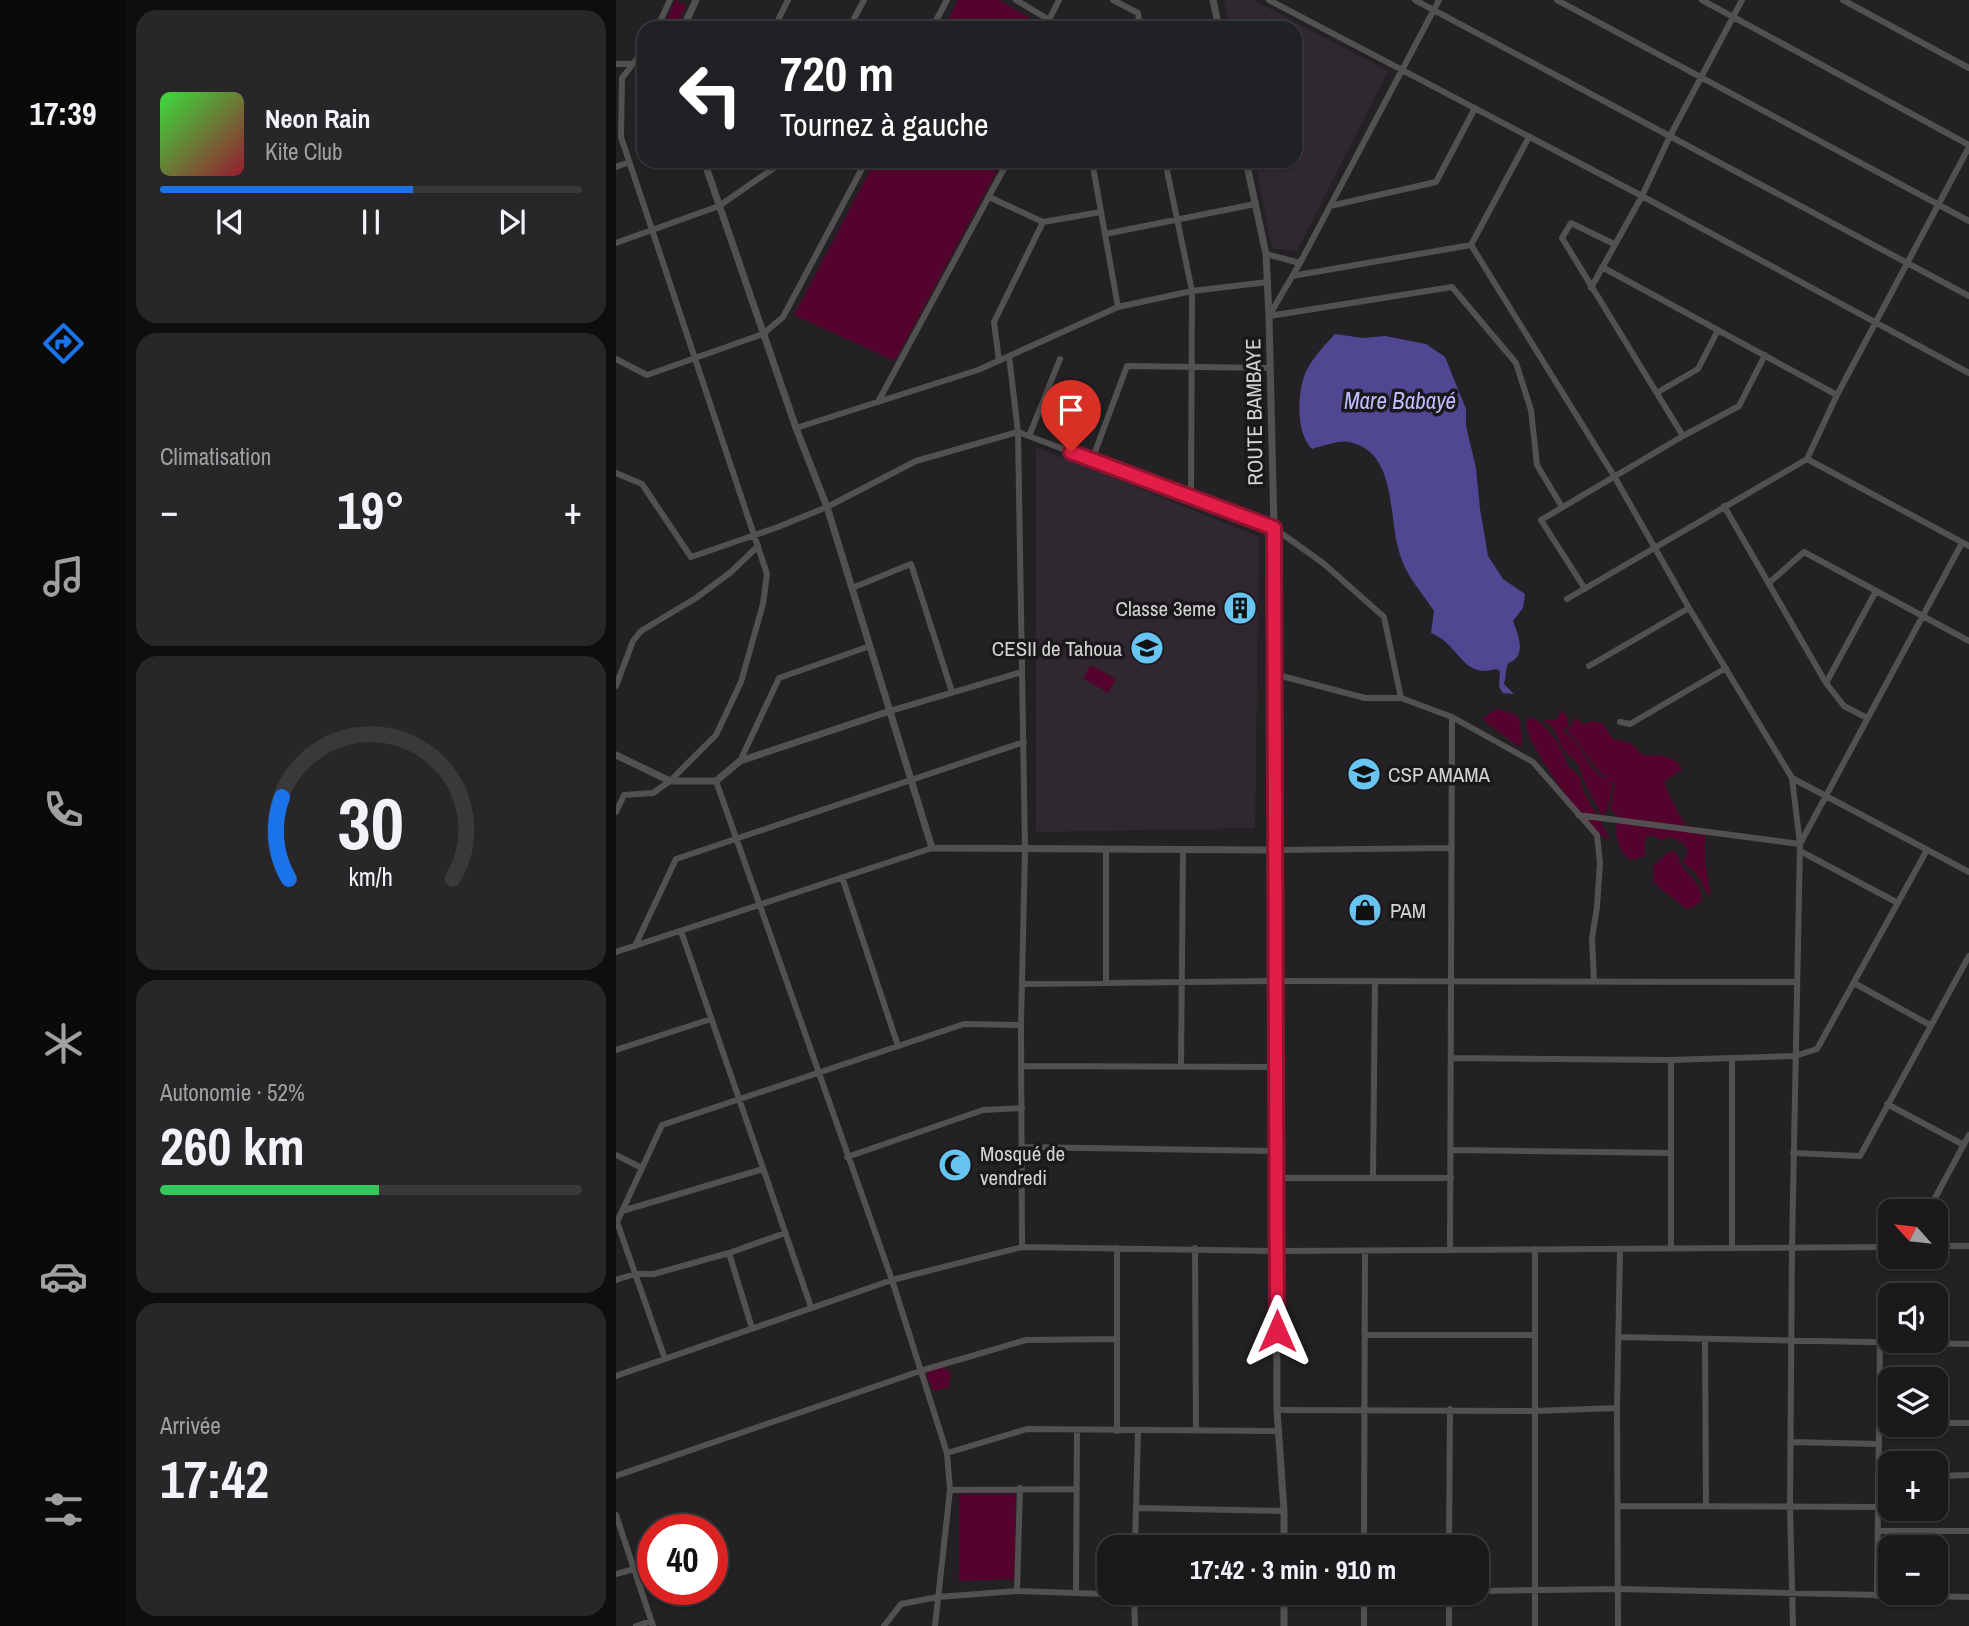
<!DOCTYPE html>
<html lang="fr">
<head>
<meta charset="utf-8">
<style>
	body { margin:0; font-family:"Archivo Narrow",sans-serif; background:#282629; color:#f1f3f6; height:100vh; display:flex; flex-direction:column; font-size:26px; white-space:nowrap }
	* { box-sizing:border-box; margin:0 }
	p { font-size:23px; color:#a0a0a3 }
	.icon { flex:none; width:38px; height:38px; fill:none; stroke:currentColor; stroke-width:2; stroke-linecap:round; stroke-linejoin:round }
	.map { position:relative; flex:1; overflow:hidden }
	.side { display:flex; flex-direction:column; gap:10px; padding:10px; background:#0f0e0f; width:490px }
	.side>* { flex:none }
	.top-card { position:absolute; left:21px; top:21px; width:665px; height:147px; border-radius:21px; box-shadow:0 2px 5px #0004,0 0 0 2px #39383b; background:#202124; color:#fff; overflow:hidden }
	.needle { width:46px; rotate:297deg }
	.fabs { position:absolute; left:1262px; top:1199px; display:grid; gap:14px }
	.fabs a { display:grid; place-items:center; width:70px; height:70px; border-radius:14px; background:#1b191c; box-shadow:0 2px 5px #0004,0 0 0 2px #39383b; font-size:35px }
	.speed { position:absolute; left:21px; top:1514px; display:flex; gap:14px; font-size:35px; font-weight:700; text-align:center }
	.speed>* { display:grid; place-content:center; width:91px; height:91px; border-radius:50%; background:#1b191c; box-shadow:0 2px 5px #0004,0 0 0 2px #39383b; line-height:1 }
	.speed .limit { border:10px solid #d22; background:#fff; color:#111 }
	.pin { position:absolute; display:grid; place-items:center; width:60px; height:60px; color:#fff; margin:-72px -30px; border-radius:50% 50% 50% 0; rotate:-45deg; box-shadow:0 0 7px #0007 }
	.pin .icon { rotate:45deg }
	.me { position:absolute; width:77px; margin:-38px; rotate:0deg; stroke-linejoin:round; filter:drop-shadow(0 0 5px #0008) }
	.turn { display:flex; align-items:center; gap:24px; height:147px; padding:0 28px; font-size:32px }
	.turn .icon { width:91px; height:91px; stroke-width:2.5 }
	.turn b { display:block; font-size:49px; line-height:60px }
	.big { font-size:52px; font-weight:700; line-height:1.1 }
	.side .widget { flex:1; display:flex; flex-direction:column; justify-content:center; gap:10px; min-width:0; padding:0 24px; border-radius:21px; background:#282629 }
	.side .dial { align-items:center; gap:0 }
	.dial svg { height:182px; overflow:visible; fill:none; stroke:#39383b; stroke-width:7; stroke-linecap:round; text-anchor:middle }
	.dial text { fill:#f1f3f6; stroke:none }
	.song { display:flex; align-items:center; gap:21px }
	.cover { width:84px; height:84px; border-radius:10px; background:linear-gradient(135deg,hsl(120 70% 55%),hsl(350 70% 35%)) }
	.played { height:7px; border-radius:4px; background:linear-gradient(90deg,#1a73e8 60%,#39383b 60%) }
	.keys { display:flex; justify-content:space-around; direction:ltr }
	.heat { display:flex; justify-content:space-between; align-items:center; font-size:38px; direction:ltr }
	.charge { height:10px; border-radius:5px; background:linear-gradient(90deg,#34c759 52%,#39383b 0) }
	.trip { position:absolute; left:481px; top:1535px; width:392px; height:70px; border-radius:21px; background:#1b191c; box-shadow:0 2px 5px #0004,0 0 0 2px #39383b; font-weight:700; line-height:70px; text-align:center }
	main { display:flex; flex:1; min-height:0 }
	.tab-bar { display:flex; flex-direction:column; width:126px; justify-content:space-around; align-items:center; background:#0b0a0b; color:#a0a0a3 }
	.tab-bar .icon { width:49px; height:49px }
	.tab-bar .on { color:#1a73e8 }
	.tab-bar b { font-size:32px; color:#f1f3f6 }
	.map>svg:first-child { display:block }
	.built { fill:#302831 }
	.green { fill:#54042c }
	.water { fill:#504793 }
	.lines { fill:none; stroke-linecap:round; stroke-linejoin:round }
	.minor { stroke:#525051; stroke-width:6 }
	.tertiary { stroke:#525051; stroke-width:7 }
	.route-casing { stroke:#92132f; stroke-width:18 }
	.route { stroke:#e11d48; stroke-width:12 }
	.labels { text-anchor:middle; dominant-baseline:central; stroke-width:7; stroke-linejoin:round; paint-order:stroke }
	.street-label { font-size:21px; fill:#d4d2d4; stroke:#1b181b }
	.poi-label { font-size:21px; fill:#d4d2d4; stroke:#1b181b; text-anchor:start }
	.water-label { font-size:23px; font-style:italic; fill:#bebcfd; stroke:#1b181b }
</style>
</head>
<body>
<main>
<nav class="tab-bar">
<b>17:39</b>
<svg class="icon on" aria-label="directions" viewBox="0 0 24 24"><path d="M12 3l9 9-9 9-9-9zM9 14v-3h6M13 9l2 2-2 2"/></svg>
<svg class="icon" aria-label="music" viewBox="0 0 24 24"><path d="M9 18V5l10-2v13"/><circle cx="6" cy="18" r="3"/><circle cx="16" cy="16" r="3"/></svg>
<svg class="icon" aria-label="phone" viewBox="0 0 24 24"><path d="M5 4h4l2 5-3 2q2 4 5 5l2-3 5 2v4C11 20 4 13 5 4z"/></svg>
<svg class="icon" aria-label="climate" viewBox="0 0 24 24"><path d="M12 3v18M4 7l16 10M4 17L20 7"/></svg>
<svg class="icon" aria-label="car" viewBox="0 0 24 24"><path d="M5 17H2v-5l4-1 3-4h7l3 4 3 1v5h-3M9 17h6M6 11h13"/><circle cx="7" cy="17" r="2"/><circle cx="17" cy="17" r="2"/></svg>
<svg class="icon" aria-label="filters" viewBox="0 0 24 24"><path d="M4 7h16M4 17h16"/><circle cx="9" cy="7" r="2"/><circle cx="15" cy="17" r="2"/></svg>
</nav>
<section class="side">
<div class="widget">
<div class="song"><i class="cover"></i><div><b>Neon Rain</b><p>Kite Club</p></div></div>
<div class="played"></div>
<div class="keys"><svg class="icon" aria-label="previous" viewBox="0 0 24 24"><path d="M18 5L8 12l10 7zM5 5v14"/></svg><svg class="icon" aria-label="pause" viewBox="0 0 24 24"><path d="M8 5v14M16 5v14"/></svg><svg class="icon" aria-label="next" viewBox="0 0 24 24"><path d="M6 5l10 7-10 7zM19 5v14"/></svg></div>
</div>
<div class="widget"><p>Climatisation</p>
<div class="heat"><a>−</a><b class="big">19°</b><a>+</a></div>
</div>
<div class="widget dial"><svg viewBox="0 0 100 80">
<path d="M14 69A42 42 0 1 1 86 69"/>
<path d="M14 69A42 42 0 0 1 11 33" stroke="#1a73e8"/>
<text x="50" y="56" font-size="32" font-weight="700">30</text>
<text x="50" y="72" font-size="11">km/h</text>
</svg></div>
<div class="widget"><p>Autonomie · 52%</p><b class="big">260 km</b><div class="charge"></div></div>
<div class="widget"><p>Arrivée</p><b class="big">17:42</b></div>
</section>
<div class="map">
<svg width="1353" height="1626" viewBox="0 0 1353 1626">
	<rect width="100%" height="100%" fill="#242125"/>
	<path class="built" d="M608,0H637L772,71L681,251L656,248L639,161H679V28H614Z
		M420,447L643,537L639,828L420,832Z"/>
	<path class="green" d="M59,0L70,5L60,28L48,26Z
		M342,0H383L431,28H328Z
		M259,161H386L279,361L178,315Z
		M475,665L500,679L492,693L467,678Z
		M880,709L901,715L904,721L906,745L901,746L866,719Z
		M944,711L951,715L953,726L948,730C952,737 959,741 964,748C970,758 979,776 991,779C976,765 966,747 951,731L960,718L967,724L977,721L986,723L997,739L1015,743L1025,754C1041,757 1056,752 1066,769L1048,782L1053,795L1069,825L1089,830V864L1095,894L1092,895L1080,873L1066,862L1073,852L1066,842L1053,837L1045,841L1038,835L1029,837V856L1014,860C1000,849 998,832 1002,816L994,810L999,784L994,781L997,785L991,811L986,816L970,786L962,764L947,749L936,726L927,720H940Z
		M913,717C933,723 946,749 953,768L958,770L964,778L967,790L994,839C974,836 927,764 917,744C913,738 912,730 910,723Z
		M1054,851L1061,853C1066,877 1083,874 1086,899L1080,906L1070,909L1038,883L1037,866Z
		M323,1365L335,1372L333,1387L317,1391L310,1374Z
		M343,1494H400L398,1579L343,1581Z"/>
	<path class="water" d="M719,334L747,338L769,336L810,344L829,357L850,409V426L860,468L864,509L872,556L887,579L909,594L907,608L897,621C901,632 909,650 899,659C894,664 893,660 891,667C889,672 890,678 888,684L898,694L887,693L883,687L884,671L880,669C845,679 844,644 815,633L818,611C805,591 789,575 783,551C772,516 781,451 733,442C723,440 707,446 696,449C680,434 681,394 689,374C695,359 709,345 719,334Z"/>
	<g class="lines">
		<path class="minor" d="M400,0L447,28
			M497,0L522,13L524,28
			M653,0L1026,196L1353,373
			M799,0L1353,296
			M941,0L1353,221
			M1086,0L1353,145
			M1227,0L1353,68
			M433,20L443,0
			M41,28L54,0
			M158,28L172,0
			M233,28L248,0
			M316,28L331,0
			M0,64L28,63
			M476,161L502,307
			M549,161L576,291L575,497
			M0,167L13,162
			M373,197L427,222L485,212
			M714,206L820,182L859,108
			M489,234L639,204
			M0,243L103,206L168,161
			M998,244L955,223L946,238L1067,436
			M855,245L913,137
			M650,254L684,263
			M986,267L1221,395
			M676,276L855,245L998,476L1073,608L1176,778L1353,872
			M975,288L1026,196L1054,136L1126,0
			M653,316L836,287L900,363L915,410L921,465L946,507
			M653,316L684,263L823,0
			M393,356L402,432L409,849L405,1025L406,1247
			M0,359L31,375L147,334L167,317L250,161
			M383,361L378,322L427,222
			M1042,392L1082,369L1102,330
			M262,402L392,161
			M180,428L362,370L502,307L576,291L652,282
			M413,436L444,359
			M1191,459L1353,546
			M476,460L511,366L653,368
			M0,473L26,484L75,557L162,527L211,507L300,461L402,432L658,528L707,563L768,617L785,698
			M1108,506L1210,683L1228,706L1251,718
			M1154,582L1188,552L1353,641
			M236,588L295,564L336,692
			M969,589L925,520L1067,436L1123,406L1149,355
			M951,599L1191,459L1221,395L1353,147
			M973,666L1073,608
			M658,674L749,698H785L836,717L917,762L981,835L984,863L981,907L976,938L978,981
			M1210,683L1260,591
			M0,686L17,641L25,631L80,598L115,572L142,546
			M274,711L406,672
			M1004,722L1014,724L1110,668
			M124,761L163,678L254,646
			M1176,778L1184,844L1176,1247L1174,1507L1177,1626
			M100,781L276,1280L331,1453L334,1490L319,1626
			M0,812L8,795L37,793L54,781L100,735L125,682L147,604L151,574L5,137L6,78L28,50
			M962,815L1184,844L1346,543
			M659,850L835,848
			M1184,851L1282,903
			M226,877L282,1046
			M65,931L195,1307
			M19,946L60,859L408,742
			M0,952L316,848
			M490,983V849
			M1238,983L1314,1025
			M407,984L660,981L1181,982
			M0,1050L95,1019
			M835,1058L1055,1060L1179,1056L1201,1049L1311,850
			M1116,1058V1248
			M405,1066L660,1067
			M565,1066L567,849
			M1271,1104L1348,1145
			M406,1147L660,1151
			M835,1150L1055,1153
			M1177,1153L1244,1156L1353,956
			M0,1155L26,1168
			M231,1157L367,1110L406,1108
			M660,1178H835
			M757,1178L759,981
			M6,1211L147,1169
			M1312,1211L1353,1135
			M1320,1246H1353
			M579,1248L580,1430
			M1055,1248V1060
			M919,1249V1626
			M834,1250L836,717
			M113,1253L136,1328
			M0,1280L19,1274H38L113,1253L169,1233
			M749,1335H919
			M1002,1337L1353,1344
			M1089,1339L1090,1506
			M49,1359L1,1222L46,1125L348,1024L405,1025
			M0,1376L276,1280L406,1247L661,1251L1274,1247
			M661,1410L919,1411L1001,1408
			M1263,1423H1274
			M1320,1423H1353
			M501,1431V1248
			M1174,1442L1263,1444
			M331,1453L411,1429L663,1431
			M0,1476L304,1371L410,1340L501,1339
			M1320,1476L1353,1475
			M1262,1477H1274
			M334,1490L461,1489
			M1002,1506L1262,1507
			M520,1508L668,1511
			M0,1515L37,1626
			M1262,1531H1353
			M519,1547L522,1431
			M748,1547L749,1251
			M833,1547L834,1409
			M0,1574L18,1569
			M401,1591L404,1488
			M861,1591L1002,1589L1353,1597
			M833,1592V1626
			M460,1593L461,1430
			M518,1593L519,1626
			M1261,1596L1264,1342
			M20,1626L35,1621
			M268,1626L285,1604L322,1597L401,1591L518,1595L747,1592
			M748,1626V1592
			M1002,1626L1001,1408L1004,1249"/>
		<path class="tertiary" d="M597,0L603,28
			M67,28L80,0
			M88,161L180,428L211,507L316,848L659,850
			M630,161L650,254L653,316L658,528L661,1410L668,1511V1547
			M0,755L54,781H100L124,761L274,711
			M668,1592V1626"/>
	</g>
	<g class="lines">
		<defs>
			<path id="route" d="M455,452L658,528L661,1331"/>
		</defs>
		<use href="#route" class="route-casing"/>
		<use href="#route" class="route"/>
	</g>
	<defs>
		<symbol id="building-disc" viewBox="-11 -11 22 22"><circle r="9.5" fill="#68c4f0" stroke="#1b181b"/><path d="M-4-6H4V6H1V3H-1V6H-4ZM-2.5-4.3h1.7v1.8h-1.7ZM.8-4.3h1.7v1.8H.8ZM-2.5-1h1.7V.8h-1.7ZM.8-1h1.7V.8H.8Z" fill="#111"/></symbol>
		<symbol id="school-disc" viewBox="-11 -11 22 22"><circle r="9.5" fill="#68c4f0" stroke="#1b181b"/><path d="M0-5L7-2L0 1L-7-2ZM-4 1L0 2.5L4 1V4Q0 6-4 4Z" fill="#111"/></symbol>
		<symbol id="shop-disc" viewBox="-11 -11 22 22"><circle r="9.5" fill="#68c4f0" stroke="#1b181b"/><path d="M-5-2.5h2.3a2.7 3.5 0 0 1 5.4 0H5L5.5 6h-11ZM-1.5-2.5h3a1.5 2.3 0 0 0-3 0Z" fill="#111"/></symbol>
		<symbol id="mosque-disc" viewBox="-11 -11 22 22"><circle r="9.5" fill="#68c4f0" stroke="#1b181b"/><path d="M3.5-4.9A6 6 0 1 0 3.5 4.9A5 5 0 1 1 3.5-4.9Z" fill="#111"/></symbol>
	</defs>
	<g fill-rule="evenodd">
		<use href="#building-disc" x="605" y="589" width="38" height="38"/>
		<use href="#school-disc" x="512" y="629" width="38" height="38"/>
		<use href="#school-disc" x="729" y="755" width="38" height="38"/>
		<use href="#shop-disc" x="730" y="891" width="38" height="38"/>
		<use href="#mosque-disc" x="320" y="1146" width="38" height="38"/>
	</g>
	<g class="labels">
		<g class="street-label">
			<text transform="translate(638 412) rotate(-91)">ROUTE BAMBAYE</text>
		</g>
		<g class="poi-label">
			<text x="600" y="608" text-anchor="end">Classe 3eme</text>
			<text x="506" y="648" text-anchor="end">CESII de Tahoua</text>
			<text x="772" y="774">CSP AMAMA</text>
			<text x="774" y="910">PAM</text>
			<text x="364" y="1153">Mosqué de<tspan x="364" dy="24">vendredi</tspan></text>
		</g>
		<g class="water-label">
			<text x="784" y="400">Mare Babayé</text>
		</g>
	</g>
</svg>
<div class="fabs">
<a><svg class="needle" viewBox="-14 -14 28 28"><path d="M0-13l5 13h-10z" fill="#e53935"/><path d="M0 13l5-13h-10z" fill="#a0a0a3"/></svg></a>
<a><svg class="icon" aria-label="sound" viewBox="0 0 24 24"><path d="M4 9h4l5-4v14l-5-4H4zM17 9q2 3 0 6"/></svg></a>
<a><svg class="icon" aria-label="layers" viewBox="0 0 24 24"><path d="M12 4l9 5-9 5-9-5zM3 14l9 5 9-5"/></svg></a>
<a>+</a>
<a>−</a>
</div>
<div class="speed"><div class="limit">40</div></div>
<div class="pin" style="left:455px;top:452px;background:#d93025"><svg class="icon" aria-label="arrive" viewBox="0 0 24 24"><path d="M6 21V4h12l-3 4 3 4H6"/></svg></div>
<svg class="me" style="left:661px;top:1331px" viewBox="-20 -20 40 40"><path d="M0-17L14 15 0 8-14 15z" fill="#e11d48" stroke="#fff" stroke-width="4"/></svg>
<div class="trip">17:42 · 3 min · 910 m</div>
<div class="top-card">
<div class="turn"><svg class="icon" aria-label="left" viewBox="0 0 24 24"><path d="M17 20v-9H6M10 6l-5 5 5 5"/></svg><div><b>720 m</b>Tournez à gauche</div></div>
</div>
</div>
</main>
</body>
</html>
